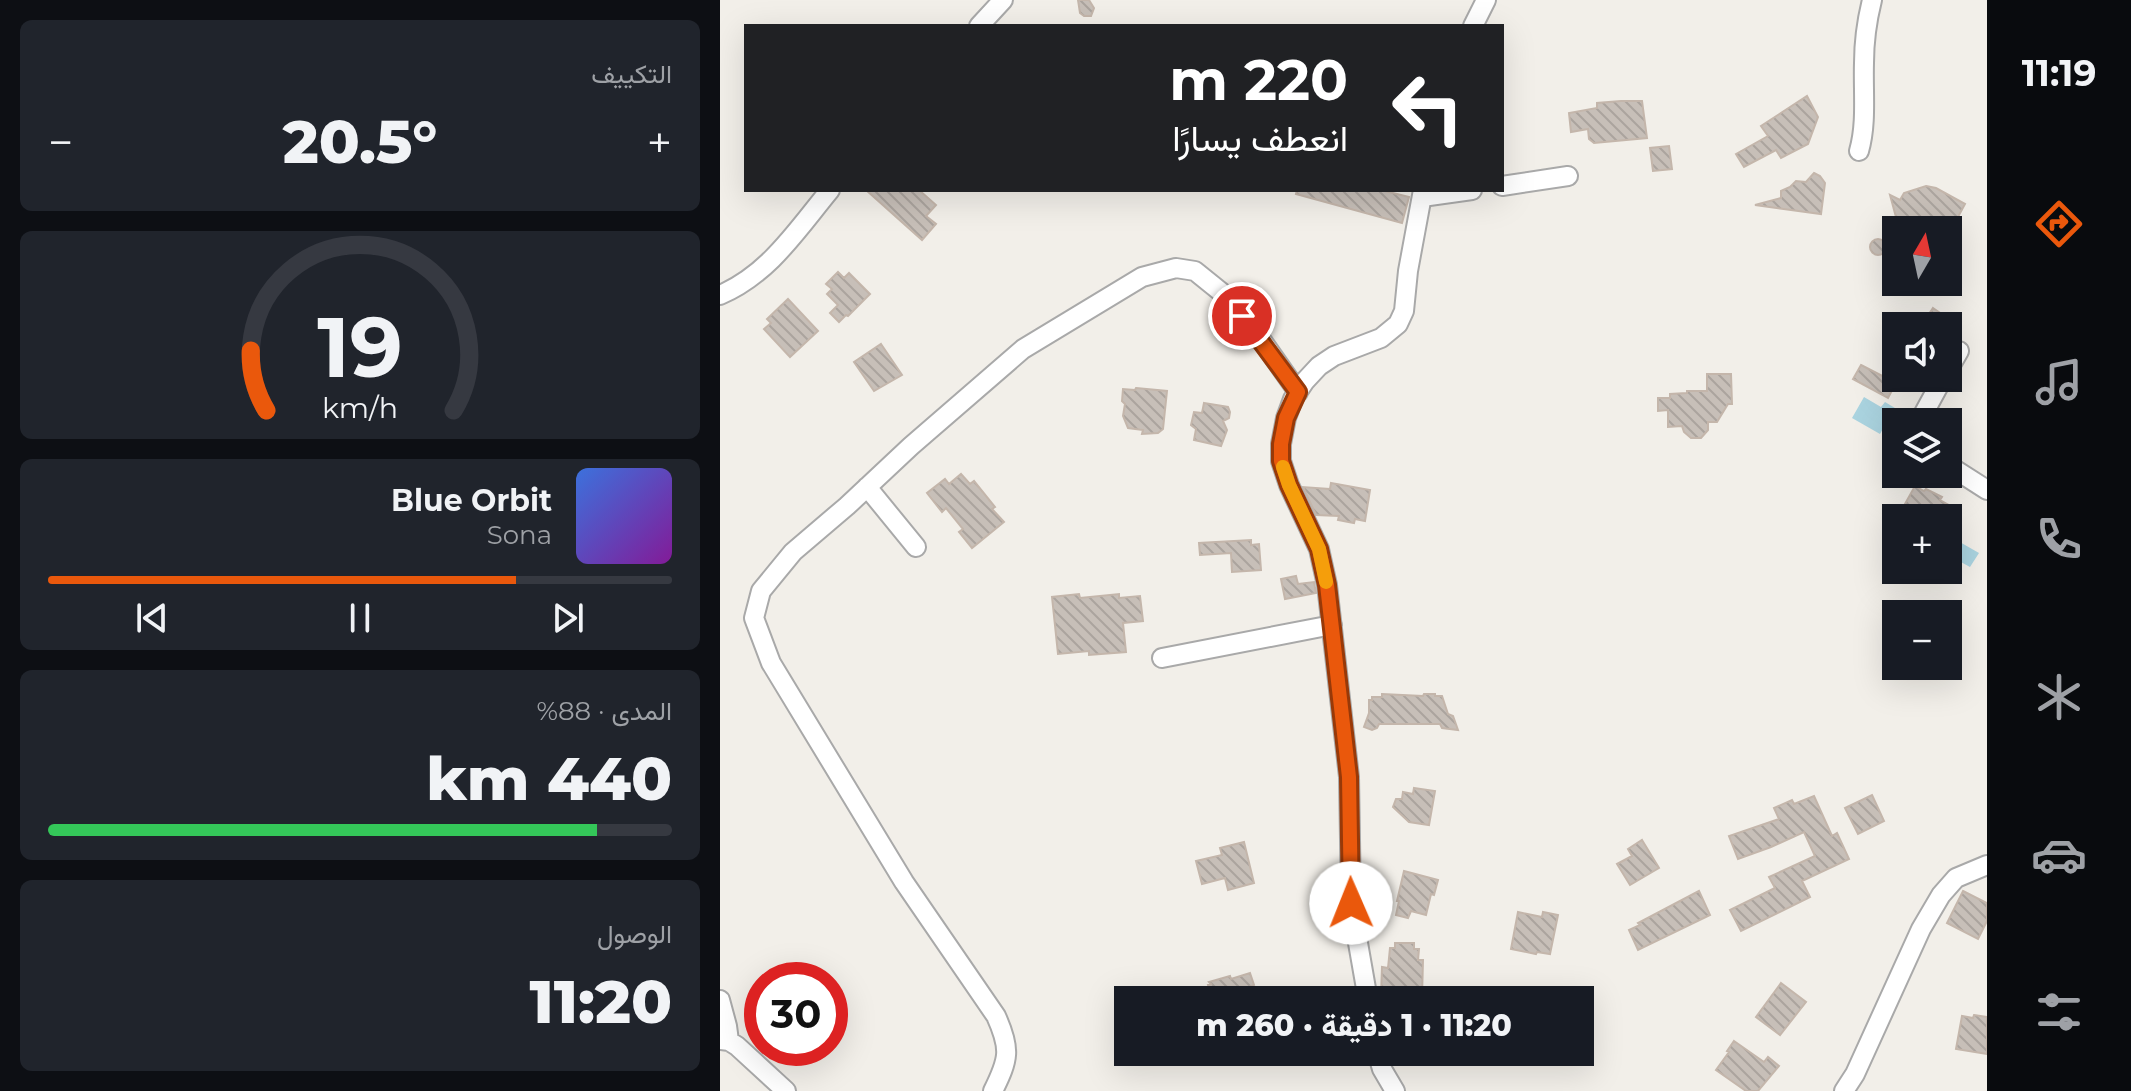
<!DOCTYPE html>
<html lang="ar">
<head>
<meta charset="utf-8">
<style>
	body { margin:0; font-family:Montserrat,Vazirmatn,sans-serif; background:#20242c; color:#f1f3f6; direction:rtl; height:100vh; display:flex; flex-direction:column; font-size:30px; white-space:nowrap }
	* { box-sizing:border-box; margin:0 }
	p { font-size:26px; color:#9ea1a6 }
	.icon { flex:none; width:44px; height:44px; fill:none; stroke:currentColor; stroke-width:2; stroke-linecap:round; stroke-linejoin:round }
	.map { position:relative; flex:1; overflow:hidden; direction:ltr }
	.sheet { display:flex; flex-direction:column; gap:20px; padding:20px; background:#0d0f14; width:720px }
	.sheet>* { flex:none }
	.top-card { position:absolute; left:24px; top:24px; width:760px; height:168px; border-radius:0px; box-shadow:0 8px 32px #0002; direction:rtl; background:#202124; color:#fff; overflow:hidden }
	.needle { width:52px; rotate:9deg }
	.buttons { position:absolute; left:1162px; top:216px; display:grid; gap:16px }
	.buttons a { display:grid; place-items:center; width:80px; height:80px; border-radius:0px; background:#171b24; box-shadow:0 8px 32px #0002; font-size:40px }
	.speed { position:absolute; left:24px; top:962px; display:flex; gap:16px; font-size:40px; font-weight:700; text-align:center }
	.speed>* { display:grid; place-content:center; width:104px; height:104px; border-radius:50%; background:#171b24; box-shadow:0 8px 32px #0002; line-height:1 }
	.speed .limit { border:12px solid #d22; background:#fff; color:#111 }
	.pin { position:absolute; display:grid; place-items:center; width:68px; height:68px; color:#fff; margin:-34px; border:4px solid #fff; border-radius:50%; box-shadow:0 2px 8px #0007 }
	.me { position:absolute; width:88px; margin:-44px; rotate:359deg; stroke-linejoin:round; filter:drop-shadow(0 0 6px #0008) }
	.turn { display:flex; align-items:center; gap:28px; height:168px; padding:0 24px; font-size:36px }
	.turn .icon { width:104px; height:104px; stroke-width:2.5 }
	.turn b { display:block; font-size:56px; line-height:68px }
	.big { font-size:60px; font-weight:800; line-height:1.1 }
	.sheet .widget { flex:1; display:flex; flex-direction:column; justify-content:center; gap:12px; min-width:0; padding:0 28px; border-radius:12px; background:#20242c }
	.sheet .dial { align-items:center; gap:0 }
	.dial svg { height:208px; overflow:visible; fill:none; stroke:#363941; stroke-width:7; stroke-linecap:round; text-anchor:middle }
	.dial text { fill:#f1f3f6; stroke:none }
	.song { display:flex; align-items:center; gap:24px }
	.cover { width:96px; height:96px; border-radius:12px; background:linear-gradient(135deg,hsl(220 70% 55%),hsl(290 70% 35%)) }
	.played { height:8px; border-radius:4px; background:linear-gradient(90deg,#ea580c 75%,#363941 75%) }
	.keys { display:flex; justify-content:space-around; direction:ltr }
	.heat { display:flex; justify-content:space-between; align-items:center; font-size:44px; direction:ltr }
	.charge { height:12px; border-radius:6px; background:linear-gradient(90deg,#34c759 88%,#363941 0) }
	.trip { position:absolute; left:394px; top:986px; width:480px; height:80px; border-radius:0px; background:#171b24; box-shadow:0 8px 32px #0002; font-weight:800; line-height:80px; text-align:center; direction:rtl }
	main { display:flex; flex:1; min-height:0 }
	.tab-bar { display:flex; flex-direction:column; width:144px; justify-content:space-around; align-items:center; background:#090b0e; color:#9ea1a6 }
	.tab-bar .icon { width:56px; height:56px }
	.tab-bar .selected { color:#ea580c }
	.tab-bar b { font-size:36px; color:#f1f3f6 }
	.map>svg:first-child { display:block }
	.water { fill:#aad3df }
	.building { fill:url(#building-back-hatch); stroke:#c4b6ab; stroke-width:2 }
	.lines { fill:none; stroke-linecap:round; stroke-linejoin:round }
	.minor-casing { stroke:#a9a9a9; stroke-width:22 }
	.minor { stroke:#fff; stroke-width:18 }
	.route-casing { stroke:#983908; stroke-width:20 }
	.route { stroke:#ea580c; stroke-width:14 }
	.slow { stroke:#f59e0b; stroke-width:14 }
</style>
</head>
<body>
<main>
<nav class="tab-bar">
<b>11:19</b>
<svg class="icon selected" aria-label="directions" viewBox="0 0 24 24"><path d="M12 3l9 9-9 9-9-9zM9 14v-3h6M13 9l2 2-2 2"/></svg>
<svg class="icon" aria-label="music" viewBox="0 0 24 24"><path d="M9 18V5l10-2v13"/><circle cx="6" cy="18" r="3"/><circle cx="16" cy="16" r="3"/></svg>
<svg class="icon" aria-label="phone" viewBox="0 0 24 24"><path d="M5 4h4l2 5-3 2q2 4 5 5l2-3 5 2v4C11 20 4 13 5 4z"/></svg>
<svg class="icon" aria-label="climate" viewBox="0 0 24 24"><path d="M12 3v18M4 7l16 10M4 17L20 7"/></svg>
<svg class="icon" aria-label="car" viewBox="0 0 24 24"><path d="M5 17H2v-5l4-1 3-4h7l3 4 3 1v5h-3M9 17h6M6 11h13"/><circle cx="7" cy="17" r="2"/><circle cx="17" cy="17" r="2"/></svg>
<svg class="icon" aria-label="filters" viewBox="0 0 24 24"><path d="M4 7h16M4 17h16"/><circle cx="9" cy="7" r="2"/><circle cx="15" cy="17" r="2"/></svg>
</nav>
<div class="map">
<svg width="1267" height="1091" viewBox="0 0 1267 1091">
	<defs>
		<pattern id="building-back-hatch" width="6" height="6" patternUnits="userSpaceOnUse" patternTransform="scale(2)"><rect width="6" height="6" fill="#c7bfb8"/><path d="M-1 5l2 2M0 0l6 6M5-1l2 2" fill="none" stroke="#aba49e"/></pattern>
	</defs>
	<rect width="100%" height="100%" fill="#f2efe9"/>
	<path class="water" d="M1144,397L1161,407L1165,402L1175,408L1160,434L1132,418Z
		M1233,535L1239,538L1238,541L1259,553L1250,567L1228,555V544Z"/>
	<path class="building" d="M358,0H369L374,8L371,16H364L360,13Z
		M1087,96L1098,117L1088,144L1061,158L1056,150L1024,167L1016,154L1048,136L1041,126Z
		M901,101H922L927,138L874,143L869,139L868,129L851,132L849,113L877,108V103Z
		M949,146L952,169L933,171L930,148Z
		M1094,173L1100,176L1105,183L1101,214L1035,205L1061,198V191L1070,187L1076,181L1086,182Z
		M1206,186L1216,188L1245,204L1231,230H1200L1176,217L1170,195L1180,200L1184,193Z
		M146,190H199L216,205L206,216L216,224L202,240Z
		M577,190H661L689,197L682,223L576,194Z
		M1150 247a8 8 0 1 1 16 0a8 8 0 1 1-16 0Z
		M118,272L124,278L129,273L150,294L128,316L126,315L119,322L110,313L118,305L107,294L112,289L106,284Z
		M68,299L98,331L70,357L44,329L51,323L47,319Z
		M1213,308L1239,326H1201Z
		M161,344L182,375L154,391L134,362Z
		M1141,365L1176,383L1168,398L1133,379Z
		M987,374H1011L1012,404H1008L997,422H988V430L981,438H971L964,432L962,426L948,427V410L938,411V398H950V394L967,393V391H987Z
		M416,388L447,391L443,429L438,433L422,434L423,430L408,428L403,416L405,404L402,401L403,389L415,390Z
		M484,403L508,407L510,412L509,418L503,421L507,430L501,446L474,440L476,429L471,425L474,412L482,413Z
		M241,474L250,484L254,481L275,507L272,509L284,522L252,548L239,532L243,529L226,508L222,512L207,493L225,479L229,484Z
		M611,483L650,490L645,521L635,519L634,523L618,520L619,516L596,515L583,487L610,489Z
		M1195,486L1204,491L1206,489L1222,497L1220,500L1229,505L1221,518H1194L1181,511Z
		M531,540V545L539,544L541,570L512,572L511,553L480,555L479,543Z
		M576,576L578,584L594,582L596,593L565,599L561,579Z
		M359,594L360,598L399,594V598L420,596L423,621L403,623L406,652L369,655V651L338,654L332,597Z
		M662,694L703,696L704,694H715V696H722L728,714L733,716L738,730L722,728L720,724H659L657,728L652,730L644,727L649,713V700H652V697H662Z
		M694,788L715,791L709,825L689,822L673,807L676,799H682L683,792L693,794Z
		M1152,795L1164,821L1138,834L1125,808Z
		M1094,796L1112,836L1117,833L1129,859L1082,881L1090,897L1021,931L1010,910L1055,888L1049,877L1095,856L1084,832L1051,847L1018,859L1009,836L1059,819L1054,808L1072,800L1074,804Z
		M922,840L939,868L910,885L897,864L912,856L908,849Z
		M524,842L534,883L508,890L505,878L482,884L476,861L502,855L500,848Z
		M684,871L718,880L714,895L711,894L706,915L691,911L688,918L676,915L679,901H677Z
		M979,891L990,915L918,950L909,930L920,925L918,923Z
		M1243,891L1267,903V921L1258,939L1227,923Z
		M798,912L822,917L823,912L838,915L830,954L817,952L816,954L791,949Z
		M675,943H694V949H699L698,960H703L702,997L699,996V1000H672V997H661L662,967L668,968L670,948H675Z
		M530,973L534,985L529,987L533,997L525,1000H493L488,985L491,984L489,982L510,976L511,979Z
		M1061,983L1086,1002L1060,1035L1036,1017Z
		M1254,1015L1267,1017V1054L1236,1049L1242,1016L1253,1018Z
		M1014,1041L1044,1062L1048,1057L1059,1066L1038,1091H1026L996,1070L1009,1052L1007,1051Z"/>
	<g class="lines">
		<defs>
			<path id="minor" d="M259,26L283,0
				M753,26L766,0
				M1139,151C1147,123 1143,92 1144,63C1144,42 1147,20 1152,0
				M782,186L848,176
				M702,197L752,190
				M0,295C49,274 77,230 110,190
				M1228,370L1239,351
				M1199,422L1223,378
				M1228,465L1267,490
				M147,487L196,547
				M442,658L612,625
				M0,1000L7,1026L9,1041
				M648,1000L631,903L629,777L607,585L599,549L569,485L561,461V444L566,418L573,399L585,381L599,366L614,356L661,338L678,324L684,311L688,271L703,190
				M0,1040L9,1041L17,1046L66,1091
				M657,1052L662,1069L675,1091
				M273,1091C289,1059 291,1049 276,1016L184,882L51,663L34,618L41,591L73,552L127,506L191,446L303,349L422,277L456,268L475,271L506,296L538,335L578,392
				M1124,1091L1135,1074L1201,929L1221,895L1236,878L1267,865"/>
		</defs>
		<use href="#minor" class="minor-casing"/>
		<use href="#minor" class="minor"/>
	</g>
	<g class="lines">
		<defs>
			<path id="route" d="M522,316L578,392L566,418L561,444V461L569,485L599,549L607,585L629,777L631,903"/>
		</defs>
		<use href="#route" class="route-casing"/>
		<use href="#route" class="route"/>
		<path class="slow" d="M563,467L569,485L599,549L606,582"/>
	</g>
</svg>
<div class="buttons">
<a><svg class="needle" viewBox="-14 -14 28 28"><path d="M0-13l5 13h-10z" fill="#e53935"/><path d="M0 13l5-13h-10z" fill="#9ea1a6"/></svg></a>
<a><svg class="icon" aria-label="sound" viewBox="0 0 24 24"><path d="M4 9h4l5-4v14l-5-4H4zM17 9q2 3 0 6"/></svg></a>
<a><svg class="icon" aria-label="layers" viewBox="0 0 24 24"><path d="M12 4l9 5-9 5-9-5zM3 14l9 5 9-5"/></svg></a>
<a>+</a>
<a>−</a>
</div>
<div class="speed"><div class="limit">30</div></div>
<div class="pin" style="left:522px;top:316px;background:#d93025"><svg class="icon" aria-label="arrive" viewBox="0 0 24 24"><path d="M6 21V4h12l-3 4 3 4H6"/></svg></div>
<svg class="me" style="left:631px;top:903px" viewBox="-20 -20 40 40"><circle r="19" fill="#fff"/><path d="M0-13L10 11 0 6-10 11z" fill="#ea580c"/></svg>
<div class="trip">11:20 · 1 دقيقة · 260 m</div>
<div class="top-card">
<div class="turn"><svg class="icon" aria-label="left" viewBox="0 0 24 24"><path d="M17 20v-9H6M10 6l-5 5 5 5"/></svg><div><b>220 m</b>انعطف يسارًا</div></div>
</div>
</div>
<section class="sheet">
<div class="widget"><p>التكييف</p>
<div class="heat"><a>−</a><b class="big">20.5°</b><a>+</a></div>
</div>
<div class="widget dial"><svg viewBox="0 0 100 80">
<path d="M14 69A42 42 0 1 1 86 69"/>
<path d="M14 69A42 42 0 0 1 8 46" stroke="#ea580c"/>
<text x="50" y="56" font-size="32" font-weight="700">19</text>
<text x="50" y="72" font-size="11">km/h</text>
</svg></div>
<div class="widget">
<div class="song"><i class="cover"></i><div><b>Blue Orbit</b><p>Sona</p></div></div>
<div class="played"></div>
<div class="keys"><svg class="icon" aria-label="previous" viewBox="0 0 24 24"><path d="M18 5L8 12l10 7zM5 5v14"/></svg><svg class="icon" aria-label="pause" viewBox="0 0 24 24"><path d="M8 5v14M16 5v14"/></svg><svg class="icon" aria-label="next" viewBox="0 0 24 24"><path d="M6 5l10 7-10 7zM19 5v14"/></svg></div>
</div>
<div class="widget"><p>المدى · 88%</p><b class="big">440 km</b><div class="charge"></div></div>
<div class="widget"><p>الوصول</p><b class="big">11:20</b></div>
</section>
</main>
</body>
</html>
